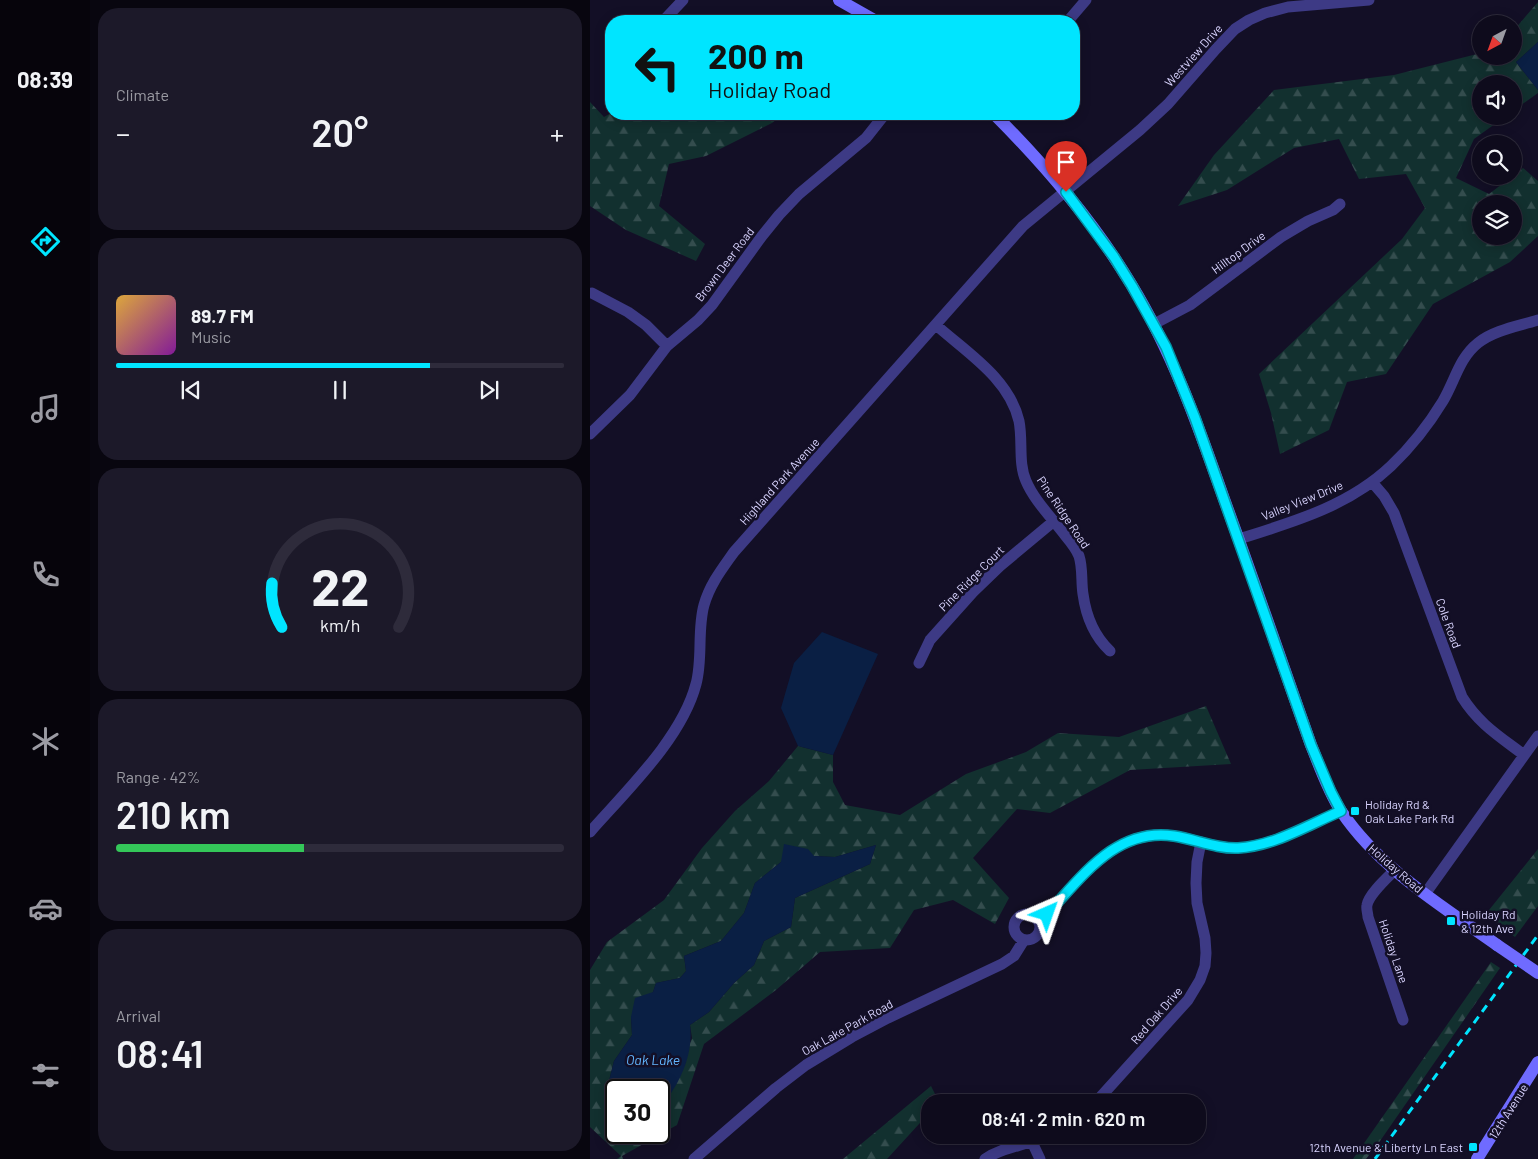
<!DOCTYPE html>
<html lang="en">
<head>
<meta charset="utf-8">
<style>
	body { margin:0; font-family:Barlow,sans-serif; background:#1c1929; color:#f1f3f6; height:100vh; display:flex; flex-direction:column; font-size:19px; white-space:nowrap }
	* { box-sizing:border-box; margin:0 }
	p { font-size:16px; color:#9b9ba3 }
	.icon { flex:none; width:28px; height:28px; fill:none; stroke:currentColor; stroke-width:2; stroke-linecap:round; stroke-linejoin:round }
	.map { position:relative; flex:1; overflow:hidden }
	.panel { display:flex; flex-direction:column; gap:8px; padding:8px; background:#08060f; width:500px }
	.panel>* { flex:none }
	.top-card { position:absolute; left:15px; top:15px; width:475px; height:105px; border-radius:20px; box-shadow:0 2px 12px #0003,0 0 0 1px #2e2b3b; background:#00e5ff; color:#111; overflow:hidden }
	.needle { width:32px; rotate:221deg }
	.controls { position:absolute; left:882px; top:15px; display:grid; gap:10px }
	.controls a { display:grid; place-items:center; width:50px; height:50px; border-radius:50%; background:#0e0b1c; box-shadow:0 2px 12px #0003,0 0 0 1px #2e2b3b; font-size:25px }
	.speed { position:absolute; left:15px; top:1079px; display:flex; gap:10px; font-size:25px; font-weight:700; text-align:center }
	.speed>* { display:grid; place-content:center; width:65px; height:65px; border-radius:50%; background:#0e0b1c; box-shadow:0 2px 12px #0003,0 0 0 1px #2e2b3b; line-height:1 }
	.speed .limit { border:2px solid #111; border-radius:8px; background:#fff; color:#111 }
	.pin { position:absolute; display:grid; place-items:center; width:42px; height:42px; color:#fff; margin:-51px -21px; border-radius:50% 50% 50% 0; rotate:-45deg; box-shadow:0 0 5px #0007 }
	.pin .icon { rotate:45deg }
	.me { position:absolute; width:55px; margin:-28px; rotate:43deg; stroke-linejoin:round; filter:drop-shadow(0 0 4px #0008) }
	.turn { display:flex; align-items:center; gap:18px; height:105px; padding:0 20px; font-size:22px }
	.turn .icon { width:65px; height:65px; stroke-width:2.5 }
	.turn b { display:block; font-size:35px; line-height:42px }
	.big { font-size:38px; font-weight:600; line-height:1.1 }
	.panel .card { flex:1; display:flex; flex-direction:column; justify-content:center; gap:8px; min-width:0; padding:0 18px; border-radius:20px; background:#1c1929 }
	.panel .dial { align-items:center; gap:0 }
	.dial svg { height:130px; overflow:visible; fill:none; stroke:#2e2b3b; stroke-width:7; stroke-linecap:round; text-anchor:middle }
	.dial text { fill:#f1f3f6; stroke:none }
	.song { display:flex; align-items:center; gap:15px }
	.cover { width:60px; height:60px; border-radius:8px; background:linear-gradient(135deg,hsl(40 70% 55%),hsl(290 70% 35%)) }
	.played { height:5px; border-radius:2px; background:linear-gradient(90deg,#00e5ff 70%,#2e2b3b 70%) }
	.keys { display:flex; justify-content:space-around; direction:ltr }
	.heat { display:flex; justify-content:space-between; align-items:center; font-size:28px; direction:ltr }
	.charge { height:8px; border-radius:4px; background:linear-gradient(90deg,#34c759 42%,#2e2b3b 0) }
	.trip { position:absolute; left:331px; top:1094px; width:285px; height:50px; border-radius:20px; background:#0e0b1c; box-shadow:0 2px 12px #0003,0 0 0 1px #2e2b3b; font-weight:600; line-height:50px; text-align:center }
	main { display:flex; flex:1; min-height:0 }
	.menu { display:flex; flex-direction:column; width:90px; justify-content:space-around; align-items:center; background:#06040b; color:#9b9ba3 }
	.menu .icon { width:35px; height:35px }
	.menu .selected { color:#00e5ff }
	.menu b { font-size:22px; color:#f1f3f6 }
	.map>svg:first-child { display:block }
	.forest { fill:url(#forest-firs); fill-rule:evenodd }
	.water { fill:#0a1f44 }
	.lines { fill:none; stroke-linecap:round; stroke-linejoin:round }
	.street { stroke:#3d3a85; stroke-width:11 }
	.secondary { stroke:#6f6bff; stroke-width:12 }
	.rail { stroke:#00e5ff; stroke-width:3; stroke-dasharray:8 6; stroke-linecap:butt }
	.secondary-bridge { stroke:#6f6bff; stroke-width:12 }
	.route-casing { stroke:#0095a6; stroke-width:12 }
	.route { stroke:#00e5ff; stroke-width:9 }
	.poi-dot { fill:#00e5ff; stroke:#130f26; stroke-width:2 }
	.labels { text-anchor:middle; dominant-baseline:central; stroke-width:5; stroke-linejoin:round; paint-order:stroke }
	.street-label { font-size:12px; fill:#d9d4ff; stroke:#130f26 }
	.poi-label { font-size:12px; fill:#d9d4ff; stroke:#130f26; text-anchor:start }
	.water-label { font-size:14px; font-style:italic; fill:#62b6ff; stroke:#130f26 }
</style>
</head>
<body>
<main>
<nav class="menu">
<b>08:39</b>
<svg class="icon selected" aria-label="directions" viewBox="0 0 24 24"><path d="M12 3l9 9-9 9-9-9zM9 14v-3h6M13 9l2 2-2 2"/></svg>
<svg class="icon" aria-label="music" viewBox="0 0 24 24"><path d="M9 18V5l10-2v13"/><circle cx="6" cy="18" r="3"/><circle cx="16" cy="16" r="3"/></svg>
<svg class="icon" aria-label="phone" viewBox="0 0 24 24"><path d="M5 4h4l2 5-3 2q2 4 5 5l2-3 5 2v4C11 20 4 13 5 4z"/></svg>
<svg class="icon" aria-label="climate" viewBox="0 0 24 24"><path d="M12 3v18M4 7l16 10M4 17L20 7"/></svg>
<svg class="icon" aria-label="car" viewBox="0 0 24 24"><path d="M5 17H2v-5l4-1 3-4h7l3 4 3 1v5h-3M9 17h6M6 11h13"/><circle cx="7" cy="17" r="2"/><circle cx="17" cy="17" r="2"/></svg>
<svg class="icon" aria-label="filters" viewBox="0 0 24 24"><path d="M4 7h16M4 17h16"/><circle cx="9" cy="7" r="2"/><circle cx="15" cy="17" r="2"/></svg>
</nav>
<section class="panel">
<div class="card"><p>Climate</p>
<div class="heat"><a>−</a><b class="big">20°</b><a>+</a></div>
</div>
<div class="card">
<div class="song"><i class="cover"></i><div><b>89.7 FM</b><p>Music</p></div></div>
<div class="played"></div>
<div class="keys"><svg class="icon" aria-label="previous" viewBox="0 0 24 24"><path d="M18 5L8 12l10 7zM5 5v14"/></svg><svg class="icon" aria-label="pause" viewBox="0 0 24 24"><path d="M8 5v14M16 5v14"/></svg><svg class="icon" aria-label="next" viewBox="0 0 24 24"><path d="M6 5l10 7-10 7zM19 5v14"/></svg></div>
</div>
<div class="card dial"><svg viewBox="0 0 100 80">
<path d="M14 69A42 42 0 1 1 86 69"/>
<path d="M14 69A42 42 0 0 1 8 42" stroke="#00e5ff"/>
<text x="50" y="56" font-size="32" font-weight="700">22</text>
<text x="50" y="72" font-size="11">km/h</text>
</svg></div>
<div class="card"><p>Range · 42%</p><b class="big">210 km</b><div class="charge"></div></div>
<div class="card"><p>Arrival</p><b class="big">08:41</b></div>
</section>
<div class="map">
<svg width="948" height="1159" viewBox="0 0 948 1159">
	<defs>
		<pattern id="forest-firs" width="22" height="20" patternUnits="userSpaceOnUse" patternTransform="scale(1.25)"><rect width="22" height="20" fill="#12302f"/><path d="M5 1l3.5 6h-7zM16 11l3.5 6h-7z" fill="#344d4e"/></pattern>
	</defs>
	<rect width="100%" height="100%" fill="#130f26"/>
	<path class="forest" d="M948,2V42L926,62L948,90V93L924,110V84H891V116H916L884,139L866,178L899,194L933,168L948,181V236L920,262L843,304L796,374L757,382L739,430L690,454L681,413L669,374L812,239L835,208L816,174L769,179L749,139L704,148L637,190L588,206L624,155L684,90L804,75L891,53V56H924V30ZM891,204H924V236H891Z
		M0,102L14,117L21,113L194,114L182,123L116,156L79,164L69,206L115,244L106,261L36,230L0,206Z
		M616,706L641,764L540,770L460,813L427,809L383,858L419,898L405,924L363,900L324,910L300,948L230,952L186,990L114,1044L87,1125L32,1156L33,1159H27L31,1156L0,1127V970L17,942L74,900L112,848L145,811L179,781L208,746L243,755V782L255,805L310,815L376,774L436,752L468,733L529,737ZM286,845L280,864L205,898L201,927L174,941L164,965L144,983L119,1012L100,1025L102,1038L79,1097L69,1108V1132H26L27,1090L18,1085L24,1061L42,1035L41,1017L63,992L66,983L90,978L96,971L94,956L131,941L154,913L165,883L191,862L224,856L245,857Z
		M948,849V906L925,937L895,915Z
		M901,962L910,968L790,1141L776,1159H763Z
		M341,1086L349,1102H340V1112L297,1159H253Z"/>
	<path class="water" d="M948,42V90L926,62Z
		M232,632L288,654L243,755L208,746L191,708L204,663Z
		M194,844L218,849L224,856L245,857L286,845L280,864L205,898L201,927L174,941L164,965L144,983L119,1012L100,1025C104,1054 89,1087 69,1108V1090H27L18,1085L24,1061L42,1035L41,1017L45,998L63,992L66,983L90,978L96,971L94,956L131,941L154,913L165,883L191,862Z"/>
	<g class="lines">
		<path class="street" d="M75,19L93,0
			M478,21L496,0
			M2,293L38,312L56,325L77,346
			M564,324L600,305L691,237L718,221L743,210L750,204
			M346,325C376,352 419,378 429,421C433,441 428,463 436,481C444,500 461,517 474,534C479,540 486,548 489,556C493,568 491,582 493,594C496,616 504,636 520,651
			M0,434L40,395L77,346L108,320L122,305L172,236L189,215L209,194L276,138L295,114
			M782,482L794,496L804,513L872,697C889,724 909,736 934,755
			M649,539C703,522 759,506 801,466C821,447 839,424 853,401C865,381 869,358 888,343C904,330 929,326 948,320
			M329,663L340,640L383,592L410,566L464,521
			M0,832C36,791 92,738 106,684C113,659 107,630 114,605C120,584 132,569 144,552L433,226L550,130L578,104L626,49L645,29L659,20L675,13L698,7L779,0
			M805,870C797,878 779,894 777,905C776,909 778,914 778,917L813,1020
			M835,894L948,736
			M424 927a13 13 0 1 1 26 0a13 13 0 1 1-26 0Z
			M448,921L457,914C492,877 526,827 584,836C605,839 626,849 648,848C684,846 718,825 751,811
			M506,1102L598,1000L610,980L615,966L616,953L615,938L607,903L606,883L607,862L611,842
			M442,1142L450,1159
			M104,1159L186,1088L216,1065L262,1037L298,1018L412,964L424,956L434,940
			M395,1159C414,1146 437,1146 458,1135"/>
		<path class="secondary" d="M249,0L286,21
			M404,114C456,166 503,221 541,284C582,351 608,425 634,499C664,581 692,663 721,745C730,767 738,791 751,811C790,869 852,906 907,945
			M887,1159L948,1062"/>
		<path class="rail" d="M785,1159L948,935"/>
		<path class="secondary-bridge" d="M907,945L948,973"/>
	</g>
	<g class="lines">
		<defs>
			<path id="route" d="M457,914C492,877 526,827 584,836C605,839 626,849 648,848C684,846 718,825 751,811L741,792L721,745L605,418L576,347L542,286L524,257L476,192"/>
		</defs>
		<use href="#route" class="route-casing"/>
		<use href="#route" class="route"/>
	</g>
	<g class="poi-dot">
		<rect x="760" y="806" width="10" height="10" rx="2.5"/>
		<rect x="856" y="916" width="10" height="10" rx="2.5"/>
		<rect x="878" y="1142" width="10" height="10" rx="2.5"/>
	</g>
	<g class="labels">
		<g class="street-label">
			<text transform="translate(603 55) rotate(-48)">Westview Drive</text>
			<text transform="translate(648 252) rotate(-36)">Hilltop Drive</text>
			<text transform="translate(134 264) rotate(-53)">Brown Deer Road</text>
			<text transform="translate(189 481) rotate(-48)">Highland Park Avenue</text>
			<text transform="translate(712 500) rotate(-22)">Valley View Drive</text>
			<text transform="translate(474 512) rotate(56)">Pine Ridge Road</text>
			<text transform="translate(381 578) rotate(-45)">Pine Ridge Court</text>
			<text transform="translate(859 623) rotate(70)">Cole Road</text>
			<text transform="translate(806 868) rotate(41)">Holiday Road</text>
			<text transform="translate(804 951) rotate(71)">Holiday Lane</text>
			<text transform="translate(566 1015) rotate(-49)">Red Oak Drive</text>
			<text transform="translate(257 1027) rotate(-29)">Oak Lake Park Road</text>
			<text transform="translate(918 1111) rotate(-58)">12th Avenue</text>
		</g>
		<g class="poi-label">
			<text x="775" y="804">Holiday Rd &amp;<tspan x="775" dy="14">Oak Lake Park Rd</tspan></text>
			<text x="871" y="914">Holiday Rd<tspan x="871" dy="14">&amp; 12th Ave</tspan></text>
			<text x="873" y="1147" text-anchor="end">12th Avenue &amp; Liberty Ln East</text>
		</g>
		<g class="water-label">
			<text x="63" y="1059">Oak Lake</text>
		</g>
	</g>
</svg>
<div class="controls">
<a><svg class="needle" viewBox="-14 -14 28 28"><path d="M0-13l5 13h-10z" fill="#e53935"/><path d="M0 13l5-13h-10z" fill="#9b9ba3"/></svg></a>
<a><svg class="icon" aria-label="sound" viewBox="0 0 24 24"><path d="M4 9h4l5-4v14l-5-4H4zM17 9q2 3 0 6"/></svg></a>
<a><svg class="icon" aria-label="search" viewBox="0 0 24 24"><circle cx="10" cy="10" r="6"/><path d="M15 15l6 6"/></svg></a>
<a><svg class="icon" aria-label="layers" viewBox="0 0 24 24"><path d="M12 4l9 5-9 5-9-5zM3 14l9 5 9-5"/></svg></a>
</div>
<div class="speed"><div class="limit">30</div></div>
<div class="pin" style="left:476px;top:192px;background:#d93025"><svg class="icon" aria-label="arrive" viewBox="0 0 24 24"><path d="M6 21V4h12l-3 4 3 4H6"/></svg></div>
<svg class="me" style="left:457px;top:914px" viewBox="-20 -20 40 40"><path d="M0-17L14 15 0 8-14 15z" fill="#00e5ff" stroke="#fff" stroke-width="4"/></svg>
<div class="trip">08:41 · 2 min · 620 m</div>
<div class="top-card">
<div class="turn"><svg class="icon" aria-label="left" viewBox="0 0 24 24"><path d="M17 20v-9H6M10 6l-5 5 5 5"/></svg><div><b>200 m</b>Holiday Road</div></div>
</div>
</div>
</main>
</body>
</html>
